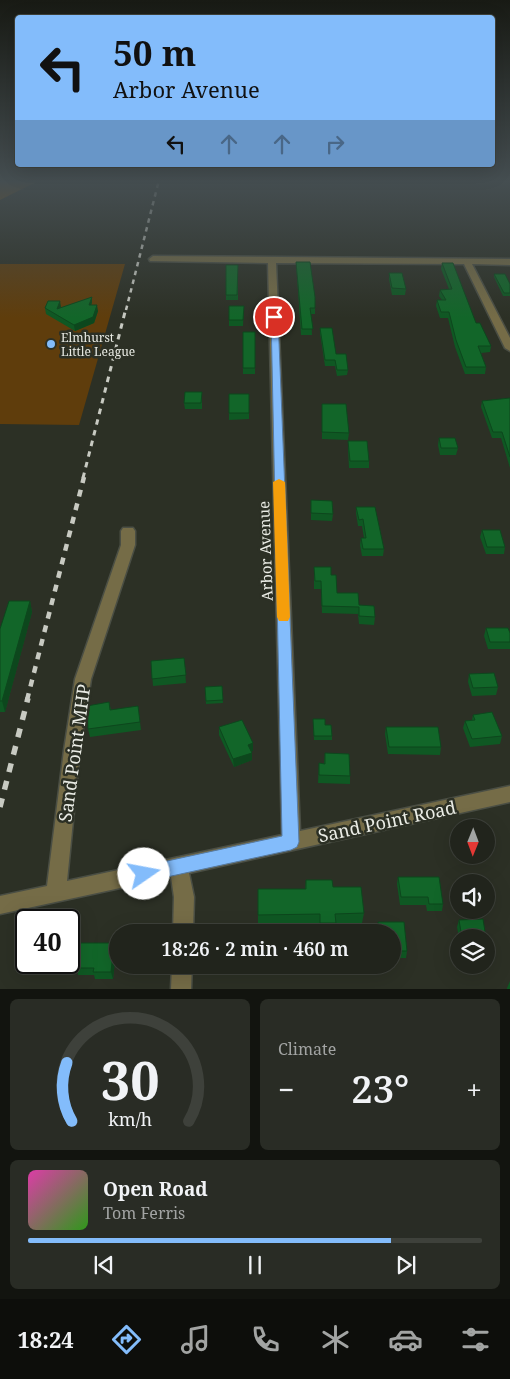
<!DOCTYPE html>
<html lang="en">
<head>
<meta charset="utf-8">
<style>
	body { margin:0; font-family:"Noto Serif",serif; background:#292c25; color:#f1f3f6; height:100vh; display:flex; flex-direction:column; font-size:19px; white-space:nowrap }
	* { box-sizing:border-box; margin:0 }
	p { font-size:16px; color:#a2a4a3 }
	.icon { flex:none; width:28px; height:28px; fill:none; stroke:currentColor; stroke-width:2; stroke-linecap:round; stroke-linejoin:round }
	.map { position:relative; height:989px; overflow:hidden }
	.sheet { display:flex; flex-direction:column; gap:10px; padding:10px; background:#12140f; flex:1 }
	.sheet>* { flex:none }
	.guide { position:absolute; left:15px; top:15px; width:480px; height:152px; border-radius:5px; box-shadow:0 5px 20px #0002,0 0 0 1px #3e413b; background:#83bcfb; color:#111; overflow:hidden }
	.needle { width:32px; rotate:181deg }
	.tools { position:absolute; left:450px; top:819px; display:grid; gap:10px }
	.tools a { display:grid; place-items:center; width:45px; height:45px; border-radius:50%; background:#21241c; box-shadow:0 5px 20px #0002,0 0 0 1px #3e413b; font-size:25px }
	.speed { position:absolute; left:15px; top:909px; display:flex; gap:10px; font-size:25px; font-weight:700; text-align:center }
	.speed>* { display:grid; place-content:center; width:65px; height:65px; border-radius:50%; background:#21241c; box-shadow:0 5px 20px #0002,0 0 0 1px #3e413b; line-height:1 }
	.speed .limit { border:2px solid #111; border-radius:8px; background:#fff; color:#111 }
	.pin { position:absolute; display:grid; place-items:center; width:42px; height:42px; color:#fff; margin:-21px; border:2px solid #fff; border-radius:50%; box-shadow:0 1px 5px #0007 }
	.me { position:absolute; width:55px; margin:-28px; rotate:78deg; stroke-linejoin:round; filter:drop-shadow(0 0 4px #0008) }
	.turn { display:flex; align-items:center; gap:18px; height:105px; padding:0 15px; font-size:22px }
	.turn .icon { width:65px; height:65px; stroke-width:2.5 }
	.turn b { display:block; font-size:35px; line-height:42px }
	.lanes { display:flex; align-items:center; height:48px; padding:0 15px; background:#0003; justify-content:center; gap:25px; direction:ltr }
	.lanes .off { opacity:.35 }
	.big { font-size:38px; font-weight:600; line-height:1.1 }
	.sheet .card { flex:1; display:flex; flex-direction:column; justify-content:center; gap:8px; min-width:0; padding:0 18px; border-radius:8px; background:#292c25 }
	.sheet .dial { align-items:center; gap:0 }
	.dial svg { height:130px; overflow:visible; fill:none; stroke:#3e413b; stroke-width:7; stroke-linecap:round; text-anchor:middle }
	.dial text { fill:#f1f3f6; stroke:none }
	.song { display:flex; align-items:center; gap:15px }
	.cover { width:60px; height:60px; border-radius:8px; background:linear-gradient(135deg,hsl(320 70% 55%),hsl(110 70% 35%)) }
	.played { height:5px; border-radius:2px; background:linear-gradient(90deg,#83bcfb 80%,#3e413b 80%) }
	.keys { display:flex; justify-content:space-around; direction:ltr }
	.heat { display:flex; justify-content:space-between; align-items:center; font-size:28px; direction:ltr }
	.sheet .tiles { flex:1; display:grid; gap:10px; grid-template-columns:1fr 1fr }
	.card:last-child { grid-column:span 2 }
	.trip { position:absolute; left:109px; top:924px; width:292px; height:50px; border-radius:25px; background:#21241c; box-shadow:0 5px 20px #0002,0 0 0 1px #3e413b; font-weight:600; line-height:50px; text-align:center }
	.tab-bar { display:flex; height:80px; justify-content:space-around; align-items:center; background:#0d0e0b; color:#a2a4a3 }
	.tab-bar .icon { width:35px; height:35px }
	.tab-bar .active { color:#83bcfb }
	.tab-bar b { font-size:22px; color:#f1f3f6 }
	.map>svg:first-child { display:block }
	.green { fill:#5f3d0c }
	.forest { fill:#7c4f0a }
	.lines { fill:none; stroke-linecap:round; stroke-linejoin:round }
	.minor-casing { stroke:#4a4e44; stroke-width:3 }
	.minor { fill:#756c47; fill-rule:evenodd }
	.rail-far3 { stroke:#c8cac2; stroke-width:2.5; stroke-dasharray:4.5 4.5; stroke-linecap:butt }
	.rail-far2 { stroke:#c8cac2; stroke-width:3; stroke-dasharray:5.5 5.5; stroke-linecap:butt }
	.rail-far1 { stroke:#c8cac2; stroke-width:4.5; stroke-dasharray:7 7; stroke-linecap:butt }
	.rail { stroke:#c8cac2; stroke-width:5.5; stroke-dasharray:9 9; stroke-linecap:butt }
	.wall { fill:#0f5823 }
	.shaded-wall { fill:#0d471d }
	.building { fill:#126629; stroke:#0d471d }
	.route { fill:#83bcfb; stroke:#557aa3 }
	.slow { fill:#f59e0b }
	.poi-dot { fill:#83bcfb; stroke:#2c3025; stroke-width:2 }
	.labels { text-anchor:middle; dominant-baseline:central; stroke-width:5; stroke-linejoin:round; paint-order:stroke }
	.far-poi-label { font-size:12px; fill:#eaece5; stroke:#2c3025; text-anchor:start }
	.street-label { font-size:15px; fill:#eaece5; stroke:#2c3025 }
	.near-street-label { font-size:18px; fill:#eaece5; stroke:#2c3025 }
</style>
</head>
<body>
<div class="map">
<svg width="510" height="989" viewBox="0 0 510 989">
	<rect width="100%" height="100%" fill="#2c3025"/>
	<path class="green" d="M0,264H125L79,425L0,424Z"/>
	<path class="forest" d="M0,180H40L0,200Z"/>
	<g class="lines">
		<defs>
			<path id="minor" d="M153,256L510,259V265L472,264L510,338V351L505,348L464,264L276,263L300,831L510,786V802L189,873L194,897L193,932H173L174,897L171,877L0,914V896L47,886L64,750L75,679L121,545V531L123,528H133L135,531V545L91,679L80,750L67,881L282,835L268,263L150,261L149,259Z
				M172,965H192L191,989H171Z"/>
		</defs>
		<use href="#minor" class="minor-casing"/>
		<use href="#minor" class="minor"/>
		<path class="rail-far3" d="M126,310L159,180"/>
		<path class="rail-far2" d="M83,478L126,308"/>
		<path class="rail-far1" d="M27,700L84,477"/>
		<path class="rail" d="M0,807L28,698"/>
	</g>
	<path class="wall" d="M296,262L315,297V314H311L312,335H301Z
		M442,263L476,323L491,346L490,352L481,353L486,367L485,374H465L455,347L448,318H440L436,306L437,300H442L439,296L440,290L449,289L441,269Z
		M226,265H238V300H226Z
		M389,273L406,289L405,295H392L389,279Z
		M494,274L510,284V296H503L494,277Z
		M92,302L91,305L98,311L94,323L75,331L46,314L45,308L61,307V308Z
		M244,306L243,326H229V320Z
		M320,328L336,354L348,370L347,375L337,376L335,366H325L320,333Z
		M243,332H255V374H243Z
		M202,392V409H185L184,403Z
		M249,394V419L229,420V413Z
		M510,398V468L501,438H492L481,407L482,401Z
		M322,404L349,433L348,440L322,439Z
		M439,438L458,448L456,455H440L438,445Z
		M348,441L369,461V468H349L348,448Z
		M311,500L333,514L332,521L311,520Z
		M356,507L384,549L383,556H362L360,545L361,538H364L362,526H358L356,513Z
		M482,530L505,547L504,554H486L480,537Z
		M314,567L331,575L337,593L359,605L375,617L374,625L359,624L358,614L322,613L321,589H314Z
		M30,601L32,612L5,712H0V629Z
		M486,628L510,633V649H488L484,636Z
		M184,658L186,683L153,686L151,661Z
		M469,674L498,687L496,695L472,696L468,682Z
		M222,686L223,703L206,704L205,687Z
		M109,702L111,710L138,706L141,730L90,737L88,729Z
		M473,715L502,736L500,744L470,747L463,728L465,721L472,720Z
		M313,719L325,725L332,736V740H314Z
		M219,727L253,751H251L252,760L234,767L219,735Z
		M386,727L441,747L440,755L388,754L385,734Z
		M325,753L350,776V784L318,783L319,763L324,764Z
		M398,877L443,904L442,911H427L426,905H400L397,884Z
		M306,880L333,887L364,913L362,923H336L335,932H319V923L258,925V889H305Z
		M459,920L486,938H459L457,927Z
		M378,922H404L407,951L406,958H392V932H377Z
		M116,951L113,979H95L94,975H78L77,968Z
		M241,965H263V969H241Z
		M510,981V989H507V988Z"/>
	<path class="shaded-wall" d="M92,297V302L90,311L89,305Z
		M60,301L61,307L58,314L57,309Z
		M97,305L98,311L94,323L75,331L74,325Z
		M30,601L32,612L5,712L2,701Z
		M253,743V751L248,752V745Z
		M252,753V760L234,767L233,759Z
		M114,943L116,951L113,979L111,972Z"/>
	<path class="building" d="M296,262H310L315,297V308H310L313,329H302Z
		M442,263H453L476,323H480L491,346H478L486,367H466L456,340L449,312H441L437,300H446L440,290L452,289Z
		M226,265H238L237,295H226Z
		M389,273H402L406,289L392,288Z
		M494,274H505L510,284V293H504Z
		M92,297L89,305H97L93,317L74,325L45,308L48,301H60L57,309Z
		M229,306H244L243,320H229Z
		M320,328H332L336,354H346L348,370H337L335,360H325Z
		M243,332H255V368H243Z
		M185,392H202L201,403H184Z
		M229,394H249V413H229Z
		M510,398V457L502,432H493L482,401Z
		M322,404H346L349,433L322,432Z
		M439,438H455L458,448H441Z
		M348,441H367L369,461H350Z
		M311,500L332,501L333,514L311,513Z
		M356,507H375L384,549H363L361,538H366L363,519L359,520Z
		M482,530H500L505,547H487Z
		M314,567H331V575H336L337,593H358L359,605L374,606L375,617L359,616V607L322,606L321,581H315Z
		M9,601H30L2,701H0V629Z
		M486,628H508L510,633V642H490Z
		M184,658L186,675L152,679L151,661Z
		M494,673L498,687L473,688L469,674Z
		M222,686L223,700L206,701L205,687Z
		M109,702L110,710L138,706L140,722L88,729L87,706Z
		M492,712L502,736L472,739L465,721L475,720L473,715Z
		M313,719H325V725H331L332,736H314Z
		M242,720L253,743L248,745L252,753L233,759L219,727Z
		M386,727H438L441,747H389Z
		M325,753L349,754L350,776L319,775V763L325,764Z
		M398,877H439L443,904H429L428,897H401Z
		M306,880H332L333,887H361L364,913L335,914L336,923H320V914L258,915V889H306Z
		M483,919L486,938H462L459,920Z
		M378,922H404L407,951H392V932H379Z
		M242,926H263V932H242Z
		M80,943H114L111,972H93L94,968H77Z"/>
	<linearGradient id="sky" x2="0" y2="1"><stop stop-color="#181a14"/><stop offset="0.57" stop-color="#454e51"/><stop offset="1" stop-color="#454e51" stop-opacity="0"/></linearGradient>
	<rect width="510" height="318" fill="url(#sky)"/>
	<path class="route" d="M271,315L278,317L299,842L297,847L291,850L144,882L137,880L135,874L137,868L144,866L282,836Z"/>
	<path class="slow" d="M279,479L285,482L290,617L288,621H279L277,617L273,482Z"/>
	<circle class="poi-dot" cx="51" cy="344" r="5"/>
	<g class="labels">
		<g class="far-poi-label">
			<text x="61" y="337">Elmhurst<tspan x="61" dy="14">Little League</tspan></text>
		</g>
		<g class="street-label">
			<text transform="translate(265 551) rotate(-92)">Arbor Avenue</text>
		</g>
		<g class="near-street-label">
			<text transform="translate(74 753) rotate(-82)">Sand Point MHP</text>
			<text transform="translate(387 821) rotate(-12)">Sand Point Road</text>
		</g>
	</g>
</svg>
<div class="tools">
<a><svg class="needle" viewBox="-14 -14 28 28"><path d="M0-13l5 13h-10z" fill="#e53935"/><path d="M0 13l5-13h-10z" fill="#a2a4a3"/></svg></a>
<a><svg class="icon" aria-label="sound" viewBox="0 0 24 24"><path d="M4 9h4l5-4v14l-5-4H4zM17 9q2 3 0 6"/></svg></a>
<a><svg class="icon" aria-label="layers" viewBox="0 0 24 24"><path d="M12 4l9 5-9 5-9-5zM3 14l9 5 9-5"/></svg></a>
</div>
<div class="speed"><div class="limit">40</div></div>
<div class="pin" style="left:274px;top:317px;background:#d93025"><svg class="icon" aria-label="arrive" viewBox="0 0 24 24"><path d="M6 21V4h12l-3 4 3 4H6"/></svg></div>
<svg class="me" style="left:144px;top:874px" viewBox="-20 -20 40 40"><circle r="19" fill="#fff"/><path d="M0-13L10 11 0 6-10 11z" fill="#83bcfb"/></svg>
<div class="trip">18:26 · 2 min · 460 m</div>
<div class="guide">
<div class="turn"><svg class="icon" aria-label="left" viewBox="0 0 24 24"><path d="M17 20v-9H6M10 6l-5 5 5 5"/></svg><div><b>50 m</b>Arbor Avenue</div></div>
<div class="lanes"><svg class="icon" aria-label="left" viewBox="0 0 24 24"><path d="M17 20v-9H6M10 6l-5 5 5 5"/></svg><svg class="icon off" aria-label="ahead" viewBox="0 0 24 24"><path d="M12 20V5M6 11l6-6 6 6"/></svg><svg class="icon off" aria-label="ahead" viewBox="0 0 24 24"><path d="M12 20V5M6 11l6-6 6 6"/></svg><svg class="icon off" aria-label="right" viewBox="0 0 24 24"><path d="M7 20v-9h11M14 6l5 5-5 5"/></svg></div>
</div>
</div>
<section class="sheet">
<div class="tiles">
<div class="card dial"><svg viewBox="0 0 100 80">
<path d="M14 69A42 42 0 1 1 86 69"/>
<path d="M14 69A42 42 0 0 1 11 33" stroke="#83bcfb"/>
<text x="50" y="56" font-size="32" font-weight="700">30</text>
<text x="50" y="72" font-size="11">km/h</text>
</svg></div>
<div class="card"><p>Climate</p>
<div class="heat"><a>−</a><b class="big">23°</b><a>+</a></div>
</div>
<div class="card">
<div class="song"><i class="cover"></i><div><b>Open Road</b><p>Tom Ferris</p></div></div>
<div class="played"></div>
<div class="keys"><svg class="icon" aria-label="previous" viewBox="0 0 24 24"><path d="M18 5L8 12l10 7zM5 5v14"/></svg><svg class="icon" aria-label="pause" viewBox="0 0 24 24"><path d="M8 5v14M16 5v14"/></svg><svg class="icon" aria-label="next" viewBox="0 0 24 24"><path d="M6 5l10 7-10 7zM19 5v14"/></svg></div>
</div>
</div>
</section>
<nav class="tab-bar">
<b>18:24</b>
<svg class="icon active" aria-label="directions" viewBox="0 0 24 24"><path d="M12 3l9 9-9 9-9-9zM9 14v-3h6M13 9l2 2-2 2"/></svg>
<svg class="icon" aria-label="music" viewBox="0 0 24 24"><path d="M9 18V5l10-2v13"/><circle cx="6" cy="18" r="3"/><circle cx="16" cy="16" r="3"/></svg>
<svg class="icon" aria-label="phone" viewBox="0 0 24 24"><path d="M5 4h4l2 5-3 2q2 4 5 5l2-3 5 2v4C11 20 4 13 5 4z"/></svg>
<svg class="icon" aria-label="climate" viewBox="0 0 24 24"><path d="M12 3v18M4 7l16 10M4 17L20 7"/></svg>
<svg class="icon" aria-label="car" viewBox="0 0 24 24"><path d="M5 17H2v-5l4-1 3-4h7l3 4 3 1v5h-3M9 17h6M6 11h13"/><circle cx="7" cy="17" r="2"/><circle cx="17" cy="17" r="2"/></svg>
<svg class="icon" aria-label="filters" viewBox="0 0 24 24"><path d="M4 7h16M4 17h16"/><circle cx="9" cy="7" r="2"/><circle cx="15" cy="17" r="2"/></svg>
</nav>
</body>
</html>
